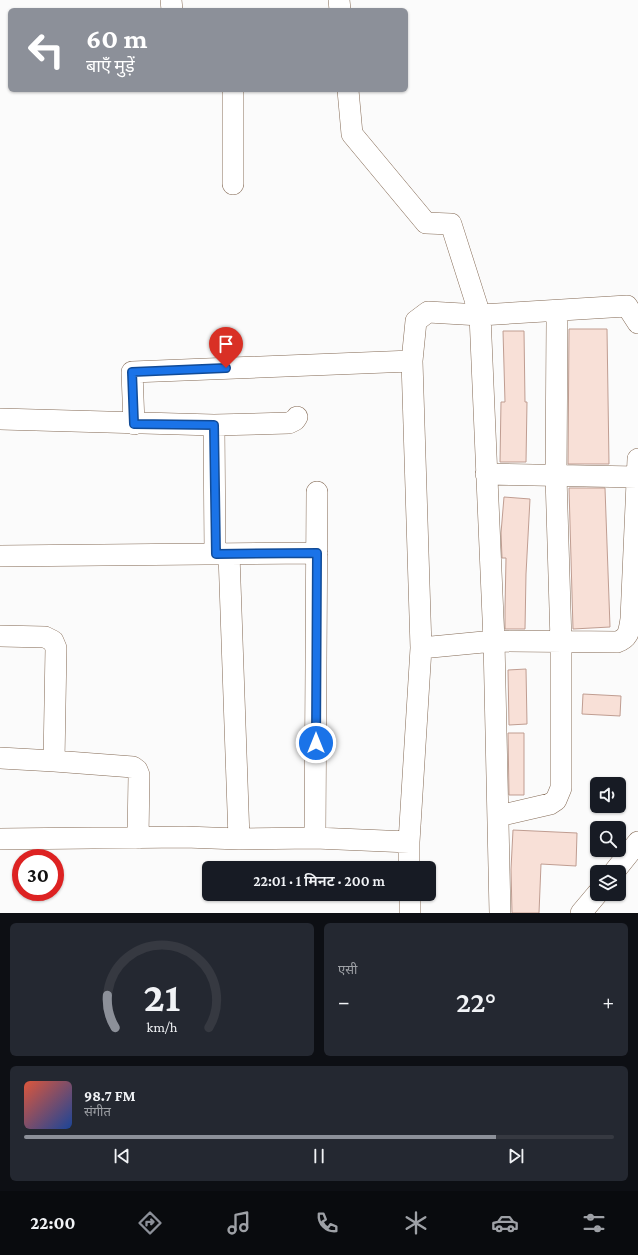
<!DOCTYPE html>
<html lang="hi">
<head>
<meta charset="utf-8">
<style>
	body { margin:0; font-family:"Crimson Pro","Noto Sans Devanagari",serif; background:#242831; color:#f1f3f6; height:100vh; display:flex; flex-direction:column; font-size:15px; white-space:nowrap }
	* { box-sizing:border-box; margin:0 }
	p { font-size:13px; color:#9ea1a6 }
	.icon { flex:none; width:22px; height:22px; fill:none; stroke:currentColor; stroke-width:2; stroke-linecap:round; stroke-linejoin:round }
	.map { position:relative; height:913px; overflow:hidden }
	.sheet { display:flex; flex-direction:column; gap:10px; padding:10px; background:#0d0f14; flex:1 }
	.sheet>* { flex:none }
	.top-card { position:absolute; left:8px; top:8px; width:400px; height:84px; border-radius:6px; box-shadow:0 1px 3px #0004; background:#8c9099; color:#fff; overflow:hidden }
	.buttons { position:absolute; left:590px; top:777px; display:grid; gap:8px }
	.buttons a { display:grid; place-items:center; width:36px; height:36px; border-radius:6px; background:#171b24; box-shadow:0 1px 3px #0004; font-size:20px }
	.speed { position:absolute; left:12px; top:849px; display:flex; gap:8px; font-size:20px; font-weight:700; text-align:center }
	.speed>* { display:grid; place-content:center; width:52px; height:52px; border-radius:50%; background:#171b24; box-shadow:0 1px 3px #0004; line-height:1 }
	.speed .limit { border:6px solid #d22; background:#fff; color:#111 }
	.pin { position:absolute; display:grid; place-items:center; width:34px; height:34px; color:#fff; margin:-41px -17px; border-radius:50% 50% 50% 0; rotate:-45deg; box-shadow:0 0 4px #0007 }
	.pin .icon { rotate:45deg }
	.me { position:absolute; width:44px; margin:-22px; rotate:0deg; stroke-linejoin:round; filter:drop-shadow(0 0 3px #0008) }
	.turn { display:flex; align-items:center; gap:14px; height:84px; padding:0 12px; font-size:18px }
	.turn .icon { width:52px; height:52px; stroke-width:2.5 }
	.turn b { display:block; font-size:28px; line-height:34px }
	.big { font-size:30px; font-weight:600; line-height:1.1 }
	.sheet .tile { flex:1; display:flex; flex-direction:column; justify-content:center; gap:6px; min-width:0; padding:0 14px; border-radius:6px; background:#242831 }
	.sheet .dial { align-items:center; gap:0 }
	.dial svg { height:104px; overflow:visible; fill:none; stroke:#363941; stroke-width:7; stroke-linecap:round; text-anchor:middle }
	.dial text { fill:#f1f3f6; stroke:none }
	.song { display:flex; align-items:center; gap:12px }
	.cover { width:48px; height:48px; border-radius:6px; background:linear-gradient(135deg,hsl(10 70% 55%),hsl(220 70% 35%)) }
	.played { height:4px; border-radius:2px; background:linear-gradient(90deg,#8c9099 80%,#363941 80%) }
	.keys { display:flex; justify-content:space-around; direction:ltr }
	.heat { display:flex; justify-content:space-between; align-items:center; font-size:22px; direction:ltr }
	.sheet .tiles { flex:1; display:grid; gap:10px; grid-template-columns:1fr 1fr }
	.tile:last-child { grid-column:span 2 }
	.trip { position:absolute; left:202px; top:861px; width:234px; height:40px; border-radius:6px; background:#171b24; box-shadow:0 1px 3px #0004; font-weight:600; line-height:40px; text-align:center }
	.tab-bar { display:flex; height:64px; justify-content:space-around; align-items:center; background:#090b0e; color:#9ea1a6 }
	.tab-bar .icon { width:28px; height:28px }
	.tab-bar .selected { color:#8c9099 }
	.tab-bar b { font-size:18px; color:#f1f3f6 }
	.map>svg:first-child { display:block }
	.building { fill:#f8e0d7; stroke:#c09d91 }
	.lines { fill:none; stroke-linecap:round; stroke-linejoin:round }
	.minor-casing { stroke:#846a55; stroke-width:22 }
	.minor { stroke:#fff; stroke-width:21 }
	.route-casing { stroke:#114b97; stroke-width:10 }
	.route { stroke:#1a73e8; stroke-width:7 }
</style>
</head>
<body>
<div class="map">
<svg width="638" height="913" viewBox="0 0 638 913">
	<rect width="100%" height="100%" fill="#fbfbfb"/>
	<path class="building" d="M569,329H607L609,464H568Z
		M503,331H524L525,402H527L526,462H500L501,402H505Z
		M569,488H605L610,627L573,629Z
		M504,497L530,499L526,574L525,629H505V609L506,558H502L501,533Z
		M526,669L527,724L509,725L508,670Z
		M583,694L621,696L620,716L582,714Z
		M508,733H524V795H509Z
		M513,830L577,833L576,866L541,864L539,913H512L511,869Z"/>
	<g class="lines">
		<defs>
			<path id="minor" d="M171,0L172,10
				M339,0L340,10
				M348,90L352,134L426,223L451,224L480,315L494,641L500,913
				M233,184V90
				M0,419L214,425L289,423L295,420L297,417
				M134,424L132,372L412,361L416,321L428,312L480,315L627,306L638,323
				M214,425L215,554
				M486,474L637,477
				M229,554L239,839
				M0,556L317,553
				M0,636L45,637L53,641L56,648L54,761
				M421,648L494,641L617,642C629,638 629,631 631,619L638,459
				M0,758L54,761L133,767L137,770L139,775L138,838
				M498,816L550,804L556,800L561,788V642L556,476L557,321
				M315,838L317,492
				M0,839L185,837L239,839L315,838L409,842
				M409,868V842L421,648L412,361
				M614,872L638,842
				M410,894V913
				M581,913L597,894"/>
		</defs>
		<use href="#minor" class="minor-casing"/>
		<use href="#minor" class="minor"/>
	</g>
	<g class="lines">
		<defs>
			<path id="route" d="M226,368L132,372L134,424L214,425L216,554L317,553L316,743"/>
		</defs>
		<use href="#route" class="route-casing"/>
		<use href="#route" class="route"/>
	</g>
</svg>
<div class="buttons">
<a><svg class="icon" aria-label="sound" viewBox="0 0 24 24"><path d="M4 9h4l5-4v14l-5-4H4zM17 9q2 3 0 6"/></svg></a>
<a><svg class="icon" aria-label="search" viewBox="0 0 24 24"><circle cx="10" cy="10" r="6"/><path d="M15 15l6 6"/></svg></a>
<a><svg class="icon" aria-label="layers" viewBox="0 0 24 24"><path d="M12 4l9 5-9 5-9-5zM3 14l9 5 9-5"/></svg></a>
</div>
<div class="speed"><div class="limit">30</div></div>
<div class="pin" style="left:226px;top:368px;background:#d93025"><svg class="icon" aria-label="arrive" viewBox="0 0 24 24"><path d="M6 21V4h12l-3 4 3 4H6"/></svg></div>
<svg class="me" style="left:316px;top:743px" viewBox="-20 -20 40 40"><circle r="17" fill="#1a73e8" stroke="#fff" stroke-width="3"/><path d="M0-11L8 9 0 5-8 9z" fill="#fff"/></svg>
<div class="trip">22:01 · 1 मिनट · 200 m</div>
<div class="top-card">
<div class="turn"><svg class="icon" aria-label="left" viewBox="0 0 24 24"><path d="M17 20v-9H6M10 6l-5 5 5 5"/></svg><div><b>60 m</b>बाएँ मुड़ें</div></div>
</div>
</div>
<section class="sheet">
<div class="tiles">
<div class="tile dial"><svg viewBox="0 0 100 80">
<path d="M14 69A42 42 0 1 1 86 69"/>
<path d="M14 69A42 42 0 0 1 8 44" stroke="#8c9099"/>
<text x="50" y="56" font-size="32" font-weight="700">21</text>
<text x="50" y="72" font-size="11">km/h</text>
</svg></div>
<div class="tile"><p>एसी</p>
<div class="heat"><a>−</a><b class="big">22°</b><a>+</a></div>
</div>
<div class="tile">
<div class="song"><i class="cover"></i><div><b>98.7 FM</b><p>संगीत</p></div></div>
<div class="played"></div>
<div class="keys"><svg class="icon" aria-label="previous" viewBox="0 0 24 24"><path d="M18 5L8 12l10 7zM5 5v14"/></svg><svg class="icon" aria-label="pause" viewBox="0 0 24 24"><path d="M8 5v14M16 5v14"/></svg><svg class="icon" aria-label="next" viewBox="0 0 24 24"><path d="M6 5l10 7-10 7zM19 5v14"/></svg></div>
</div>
</div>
</section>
<nav class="tab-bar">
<b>22:00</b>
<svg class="icon selected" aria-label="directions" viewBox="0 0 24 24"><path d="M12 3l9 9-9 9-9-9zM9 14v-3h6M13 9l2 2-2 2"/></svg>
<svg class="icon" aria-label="music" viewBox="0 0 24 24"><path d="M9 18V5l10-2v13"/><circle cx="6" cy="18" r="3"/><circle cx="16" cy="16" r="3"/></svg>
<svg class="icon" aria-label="phone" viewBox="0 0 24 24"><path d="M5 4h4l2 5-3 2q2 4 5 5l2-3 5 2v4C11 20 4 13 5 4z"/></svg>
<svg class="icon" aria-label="climate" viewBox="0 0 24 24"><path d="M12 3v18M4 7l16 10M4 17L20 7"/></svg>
<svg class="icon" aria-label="car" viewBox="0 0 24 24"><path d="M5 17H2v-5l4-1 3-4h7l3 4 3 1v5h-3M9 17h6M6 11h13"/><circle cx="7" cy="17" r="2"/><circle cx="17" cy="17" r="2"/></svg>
<svg class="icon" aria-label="filters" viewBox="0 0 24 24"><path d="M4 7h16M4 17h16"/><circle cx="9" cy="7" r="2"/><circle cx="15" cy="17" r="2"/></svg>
</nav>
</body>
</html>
